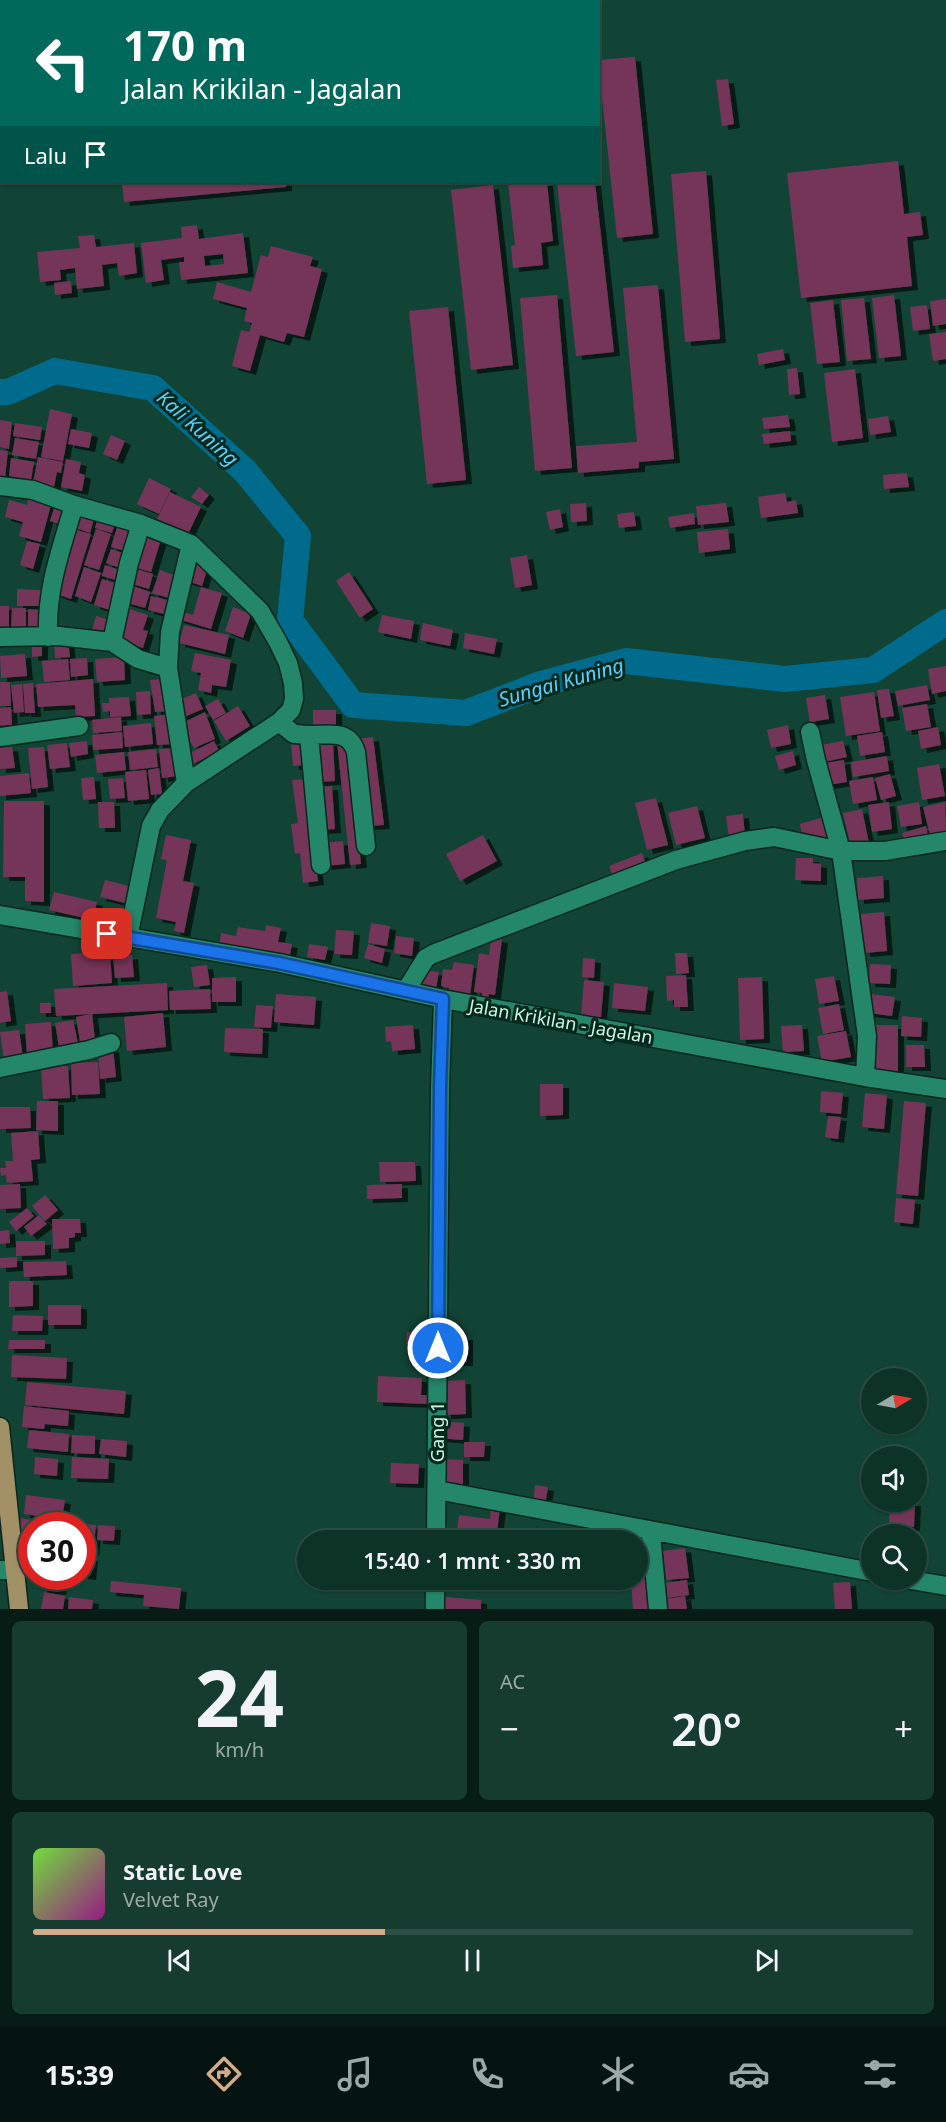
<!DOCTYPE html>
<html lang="id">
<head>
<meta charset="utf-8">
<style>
	body { margin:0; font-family:"Noto Sans",sans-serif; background:#163b2f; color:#f1f3f6; height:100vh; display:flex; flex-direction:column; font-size:22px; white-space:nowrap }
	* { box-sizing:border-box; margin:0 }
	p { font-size:20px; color:#9aaaa7 }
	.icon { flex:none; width:33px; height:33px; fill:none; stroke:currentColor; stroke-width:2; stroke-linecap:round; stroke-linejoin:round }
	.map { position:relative; height:1609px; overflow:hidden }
	.drawer { display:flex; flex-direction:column; gap:12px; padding:12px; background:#071c15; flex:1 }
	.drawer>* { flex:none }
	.banner { position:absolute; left:0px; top:0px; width:600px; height:183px; box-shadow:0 2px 4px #0004,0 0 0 2px #2d4e44; background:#00695c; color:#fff; overflow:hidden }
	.needle { width:39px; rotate:80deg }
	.controls { position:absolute; left:861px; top:1368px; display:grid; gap:12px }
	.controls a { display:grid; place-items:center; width:66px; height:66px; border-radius:50%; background:#0d3327; box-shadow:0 2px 4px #0004,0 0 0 2px #2d4e44; font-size:30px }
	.speed { position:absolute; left:18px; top:1512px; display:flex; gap:12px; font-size:30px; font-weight:700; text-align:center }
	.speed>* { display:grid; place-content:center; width:78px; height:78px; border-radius:50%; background:#0d3327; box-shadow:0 2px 4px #0004,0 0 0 2px #2d4e44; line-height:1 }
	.speed .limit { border:9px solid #d22; background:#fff; color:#111 }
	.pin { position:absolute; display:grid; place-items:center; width:51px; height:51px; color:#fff; margin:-26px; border-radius:12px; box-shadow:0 3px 9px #0006 }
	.me { position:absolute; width:66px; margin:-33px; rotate:0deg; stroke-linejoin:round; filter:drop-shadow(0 0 4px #0008) }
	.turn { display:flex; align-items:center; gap:21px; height:126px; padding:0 24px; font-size:27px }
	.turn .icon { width:78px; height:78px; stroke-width:2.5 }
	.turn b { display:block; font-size:42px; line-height:51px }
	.then { display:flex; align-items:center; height:57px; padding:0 24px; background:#0003; gap:12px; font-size:22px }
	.big { font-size:45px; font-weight:600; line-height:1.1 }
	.drawer .tile { flex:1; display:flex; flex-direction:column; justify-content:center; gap:9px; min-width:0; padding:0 21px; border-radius:9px; background:#163b2f }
	.drawer .dial { align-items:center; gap:0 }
	.dial b { font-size:78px; line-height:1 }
	.song { display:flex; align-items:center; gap:18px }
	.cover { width:72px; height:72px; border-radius:9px; background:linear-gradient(135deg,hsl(100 70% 55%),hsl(310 70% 35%)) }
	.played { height:6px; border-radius:3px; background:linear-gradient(90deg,#d6ab8b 40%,#2d4e44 40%) }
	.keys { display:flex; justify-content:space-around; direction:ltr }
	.heat { display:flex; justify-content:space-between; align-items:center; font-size:33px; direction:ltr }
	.drawer .tiles { flex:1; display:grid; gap:12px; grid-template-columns:1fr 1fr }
	.tile:last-child { grid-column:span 2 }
	.trip { position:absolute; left:297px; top:1530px; width:351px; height:60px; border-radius:30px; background:#0d3327; box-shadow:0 2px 4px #0004,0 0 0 2px #2d4e44; font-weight:600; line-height:60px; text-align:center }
	.menu { display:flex; height:96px; justify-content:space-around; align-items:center; background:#051410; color:#9aaaa7 }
	.menu .icon { width:42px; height:42px }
	.menu .selected { color:#d6ab8b }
	.menu b { font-size:27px; color:#f1f3f6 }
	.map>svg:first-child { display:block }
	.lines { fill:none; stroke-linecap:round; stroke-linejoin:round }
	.river { stroke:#006b8c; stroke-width:26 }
	.building { fill:#753558; fill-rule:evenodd; filter:url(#shadow) }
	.minor-casing { stroke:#09271d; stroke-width:21 }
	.major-casing { stroke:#09271d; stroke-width:21 }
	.minor { stroke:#258769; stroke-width:18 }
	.major { stroke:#a29167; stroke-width:18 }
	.route-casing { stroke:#114b97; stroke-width:15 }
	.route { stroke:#1a73e8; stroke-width:10 }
	.labels { text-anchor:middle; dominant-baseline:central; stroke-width:6; stroke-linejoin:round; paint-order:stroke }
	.street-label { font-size:18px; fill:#cdf8e6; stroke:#00291c }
	.water-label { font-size:20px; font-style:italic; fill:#5dcefd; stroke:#00291c }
</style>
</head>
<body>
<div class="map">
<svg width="946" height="1609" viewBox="0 0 946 1609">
	<defs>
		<filter id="shadow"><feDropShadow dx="6" dy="4" stdDeviation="0" flood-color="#0009"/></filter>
	</defs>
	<rect width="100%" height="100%" fill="#114434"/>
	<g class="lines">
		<path class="river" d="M0,392H8L55,371L153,388L245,471L298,536L290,620L353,705L466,713L541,684L626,661L785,679L873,670L946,622"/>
	</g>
	<path class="building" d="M635,57L653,234L617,238L598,60Z
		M728,79L734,124L722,126L716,80Z
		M898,161L904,214L920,212L923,235L907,237L912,286L801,298L787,173Z
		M706,171L720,339L685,342L671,174Z
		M122,182H286V187L124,202Z
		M508,182H547L553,241L541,243L543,265L513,268L511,246L515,245Z
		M557,182H595L614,352L576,356Z
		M493,185L513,365L471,370L451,190Z
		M197,225L199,239L243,233L248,273L181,280L179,262H184V257L161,260L164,280L146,283L141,243L182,238L181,227ZM223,254L224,264L205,266L204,256Z
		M94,235L96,247L134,243L137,273L119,276L117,263L102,265L104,286L77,289L75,268L60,270L61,280L40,282L37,252L80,248L78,236Z
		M271,246L313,257L310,266L322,269L304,337L287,333L284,342L260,335L250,371L232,366L241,330L249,332L252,323L244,321L247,308L213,299L217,282L251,292L261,255L268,257Z
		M71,281L72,293L55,295L54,283Z
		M658,285L674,459L639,462V468L578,473L576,446L637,442L623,288Z
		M557,295L572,468L535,471L520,298Z
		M894,295L901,356L879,358L872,298Z
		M864,298L871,359L847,361L841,300Z
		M946,299V324L933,326L930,301Z
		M833,300L840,362L817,364L810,303Z
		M927,305L930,329L913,331L910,307Z
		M448,307L466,480L427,484L409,311Z
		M946,332V359L933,361L929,334Z
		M783,349L785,360L759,365L757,354Z
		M797,368L800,394L789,395L787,369Z
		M855,369L863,438L832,442L824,373Z
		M50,409L72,414L63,461L41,457Z
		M788,415L790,427L764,429L762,418Z
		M888,416L891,432L870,435L868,419Z
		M0,420L12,422L9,449L0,447Z
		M15,423L42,427L40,440L13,436Z
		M71,429L92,433L89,448L68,444Z
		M790,431L791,441L764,444L762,434Z
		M111,435L125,441L117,460L103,454Z
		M15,438L39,442L36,459L12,455Z
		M0,450L8,451L5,477L0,476Z
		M38,457L63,462L61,473L57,472L53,492L32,488Z
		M11,458L34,462L31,480L9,476Z
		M66,459L81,462L79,473L85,475L82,491L61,487Z
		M907,473L909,487L884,489L883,475Z
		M149,478L171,489L159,514L137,504Z
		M199,487L209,495L202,504L191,497Z
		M170,492L201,507L188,534L157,519Z
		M785,493L787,502L796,500L798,513L761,518L758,497Z
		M28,499L51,505L41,542L19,536L23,522L5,517L9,500L27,505Z
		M56,502L71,507L64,525L50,521Z
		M586,503L587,521L571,522L570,504Z
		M726,503L729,522L698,525L696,506Z
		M79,507L96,512L90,533L73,527Z
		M560,509L563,527L550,530L546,512Z
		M634,512L636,526L619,528L617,514Z
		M694,513L695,524L670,528L668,517Z
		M99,514L116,519L112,533L95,528Z
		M119,521L136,527L128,552L111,547Z
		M73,529L91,534L71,599L53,593Z
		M96,529L111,534L99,570L84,565Z
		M728,529L730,549L699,553L697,532Z
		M141,530L162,536L151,572L130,566Z
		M27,541L40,544L33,569L20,565Z
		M111,549L128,555L123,569L106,563Z
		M527,555L532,585L515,588L510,558Z
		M189,562L208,567L202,586L184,580Z
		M105,565L122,571L119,581L102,576Z
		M84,567L101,573L91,602L75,596Z
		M130,567L153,574L149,589L126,582Z
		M160,570L179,577L172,599L152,593Z
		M349,572L373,609L360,618L336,581Z
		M102,579L118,584L110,610L94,605Z
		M127,584L150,592L145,608L121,601Z
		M201,587L222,593L211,629L178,619L180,611L193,615Z
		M17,589L43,590V606H17Z
		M151,596L175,602L172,616L148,610Z
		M0,606H9V630H0Z
		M123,607L148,615L143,630L148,631L143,648L121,641L126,624L118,622Z
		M233,607L251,614L243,638L225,631Z
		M12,608H26V630H11Z
		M28,609L43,610V633H28Z
		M382,615L414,621L411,639L378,632Z
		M96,616L110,620L104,638L91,634Z
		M423,623L453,630L450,646L420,640Z
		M184,625L229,635L225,654L179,643Z
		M465,633L497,639L494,654L463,648Z
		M68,640L70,657L55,658L54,641Z
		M32,643H42V656L32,657Z
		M195,653L231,660L226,687L212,685L211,693L198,690L201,673L191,671Z
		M25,654L27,676L1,678L0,656Z
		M124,657L125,680L97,682L95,659Z
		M87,658L88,675L71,677L70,659Z
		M68,659L70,680L44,682L42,661Z
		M946,666V691L932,694L928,669Z
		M93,679L95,716L76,717L75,705L38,707L36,684Z
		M162,679V692H168L170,711L155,712L150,680Z
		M0,682H10L11,706H0Z
		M33,683L35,713H25L23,684Z
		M22,684L24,712L14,713L11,685Z
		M927,685L930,700L898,706L895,691Z
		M889,689L894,716L881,718L877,690Z
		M150,691L151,714L137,715L136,692Z
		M874,692L880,731L846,736L840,697Z
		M196,693L203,709L182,718L175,702Z
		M825,695L829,719L810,722L806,698Z
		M129,697L131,716L110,717V711L103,712L102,703H109V698Z
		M218,699L226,713L213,720L205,706Z
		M927,704L931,727L906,731L902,708Z
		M238,706L250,726L226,741L214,721Z
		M11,707L12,725H0V708Z
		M313,710H336V732H313Z
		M205,712L215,739L194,748L180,724Z
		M172,714L175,744L157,745L154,716Z
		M121,717L122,731L93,733L92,720Z
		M151,723L153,744L125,747L123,726Z
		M788,725L791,744L771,748L767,730Z
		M938,727L941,745L921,749L918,731Z
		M122,732L123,748L93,750L92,735Z
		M882,732L885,752L860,756L857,736Z
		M373,737L384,825L369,826L357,739Z
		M87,741L88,754L71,757L69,743Z
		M214,741L219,751L193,764L188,754Z
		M304,741L306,765L293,766L291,742Z
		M349,741L361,864L350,865L337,742Z
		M843,741L847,757L819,763L816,746Z
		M333,742L335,781L318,782L316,743Z
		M67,743L70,767L50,769L47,745Z
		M12,747L15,768L0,769V748Z
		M44,747L48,787L32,789L28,748Z
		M176,748L179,776L162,778L159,749Z
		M156,749L158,767L130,770L128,752Z
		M793,751L796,765L779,770L775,756Z
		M124,752L126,770L97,773L95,755Z
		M887,756L889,771L853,777L851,762Z
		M844,760L847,782L828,785L825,763Z
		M939,764L945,796L922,800L917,768Z
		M159,768L162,794L151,795L148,770Z
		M146,770L149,799L128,801L125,772Z
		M29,773L31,793L0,796V776Z
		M890,774L896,796L881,800L875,778Z
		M94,777L96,799L83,800L81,778Z
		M873,777L877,800L853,804L849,781Z
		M123,778L125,798L110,799L108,779Z
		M306,779L318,881L303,883L300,853L295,854L291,824L298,823L292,780Z
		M332,786L335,829L320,830L317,787Z
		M656,798L668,845L647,850L635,803Z
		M4,801H44V902L25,901V877H3Z
		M98,802H114L115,828H99Z
		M889,802L892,829L872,832L868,805Z
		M919,802L922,824L901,827L897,806Z
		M945,802L946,831L930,835L923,807Z
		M697,806L705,838L676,845L668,813Z
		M862,809L869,843L851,847L843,813Z
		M743,814L745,836L729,838L726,816Z
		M824,817L829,836L804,843L800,824Z
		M926,826L928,836L905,842L902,833Z
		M166,835L191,840L183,881L194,883L184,933L174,931L176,922L156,918L167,860L161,859Z
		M483,835L497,861L460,881L446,854Z
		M343,841L345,864L325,866L323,843Z
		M642,853L647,867L614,880L609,866Z
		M796,858H813V863L821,864V881L795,880Z
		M883,876L884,898L858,900L857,878Z
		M105,880L133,887L129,904L100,897Z
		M54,892L97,902L93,920L49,910Z
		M100,908L128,913L125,932L97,927Z
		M884,912L887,951L864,953L861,914Z
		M371,923L390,926L387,946L368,943Z
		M266,925L281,928L278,942L292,944L289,960L219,948L221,933L236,936L238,927L265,931Z
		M336,930L354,931L352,955L334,954Z
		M396,936L414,938L412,956L394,953Z
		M491,937L502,939L495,995L489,994L488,999L481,998L482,993L474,992L479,953L489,955Z
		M309,944L328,947L325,960L307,957Z
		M368,944L385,949L382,963L364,958Z
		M110,951L112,983L73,986L71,954Z
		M675,953H687L689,973L676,974Z
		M132,955L134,977L115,978L113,957Z
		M583,958L595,959L594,978L582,977Z
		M454,962L474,965L470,996L448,993L449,988L441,986L443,969L452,970Z
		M870,964L891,965L890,984L869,983Z
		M207,965L210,985L194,987L191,967Z
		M425,970L439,972L436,989L422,986Z
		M686,975L688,1007H674V1000L667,1001L666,976Z
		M834,976L839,1001L819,1004L815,979Z
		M236,977V1002H212V978Z
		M762,977L764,1039L740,1040L738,978Z
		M584,980L604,982L601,1017L581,1015Z
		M167,983L168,1010L56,1016L54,989Z
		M614,983L648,987L645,1011L612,1008Z
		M210,989L211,1009L170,1010L169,991Z
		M7,991L11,1021L0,1023V992Z
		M276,994L316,997L314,1025L274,1022Z
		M870,994L895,997L892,1016L868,1013Z
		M40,1003H51V1013H40Z
		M839,1004L844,1030L823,1034L818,1008Z
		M256,1005L273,1006L271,1028L254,1027Z
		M163,1013L166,1047L127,1051L124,1017Z
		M92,1014L95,1040L80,1042L76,1017Z
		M902,1016L922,1018L921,1037L901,1036Z
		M73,1020L78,1043L59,1047L55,1023Z
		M51,1022L53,1053L27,1056L25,1024Z
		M413,1025L415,1049L392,1051L391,1041L386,1042L385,1027Z
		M802,1025L804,1051L783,1052L781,1026Z
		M872,1025H898V1072H872Z
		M225,1028L263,1029L262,1054L224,1052Z
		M19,1030L23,1058L4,1061L0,1032Z
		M846,1031L851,1057L822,1062L817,1036Z
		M906,1045H924L925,1067H906Z
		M113,1048L116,1077L100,1079L98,1049Z
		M98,1062L100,1094L72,1095L71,1063Z
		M68,1066L70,1098L43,1099L41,1067Z
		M540,1084H563V1115L540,1116Z
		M821,1091L843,1093L841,1114L820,1112Z
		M865,1093L887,1095L884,1129L862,1127Z
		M37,1101H58V1131L36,1130Z
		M904,1101L926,1103L918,1196L896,1194Z
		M0,1107H30L31,1128L0,1129Z
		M828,1116L841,1117L838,1139L825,1137Z
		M38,1131L40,1159L31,1160L33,1181L7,1183L6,1175L1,1176L0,1168H6L5,1161H13L11,1133Z
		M379,1162H415L416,1181L380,1182Z
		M20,1184L21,1208L0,1209V1185Z
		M402,1184V1198L367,1199V1185Z
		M45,1195L58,1210L45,1221L32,1206Z
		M896,1198L915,1200L913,1224L894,1222Z
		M27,1208L34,1216L16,1231L9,1222Z
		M39,1215L47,1224L31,1236L24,1227Z
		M52,1219H80L81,1233H75V1237L69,1238V1248L53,1249Z
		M9,1230L10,1243L0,1244V1231Z
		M16,1241H45V1255L16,1256Z
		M17,1257V1267L0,1268V1258Z
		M66,1261L67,1275L24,1277L23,1262Z
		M9,1281H33V1306L9,1307Z
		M48,1305H81V1325H48Z
		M13,1315L43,1316L42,1331H12Z
		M407,1332L426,1333V1344H406Z
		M451,1336H467V1362H451Z
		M9,1340H45V1349H8Z
		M12,1355L67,1358L66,1379L11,1377Z
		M378,1376L422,1378L421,1395H428V1404L377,1402Z
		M465,1380L466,1414L445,1415L444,1381Z
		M27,1382L126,1391L124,1414L25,1405Z
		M24,1406L69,1411L68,1426L45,1424L44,1429L22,1427Z
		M440,1421L464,1423L463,1440L438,1438Z
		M29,1430L69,1434L68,1452L27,1448Z
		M72,1435L95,1436V1454L71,1453Z
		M101,1439L127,1441L126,1457L99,1454Z
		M464,1442H485L484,1457H464Z
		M35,1457L58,1459L57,1476L34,1474Z
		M72,1457L109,1459L108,1479L71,1478Z
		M442,1459L463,1460V1487L442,1486Z
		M391,1463L419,1464L418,1484L390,1483Z
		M535,1485L548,1487L545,1505L533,1504Z
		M26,1495L65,1500L62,1519L24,1514Z
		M890,1502H915L914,1527L889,1525Z
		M491,1507L500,1508L496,1540H456L459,1515L490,1519Z
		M21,1518L47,1523V1526H32V1540L18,1538Z
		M77,1523L96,1525L93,1552L82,1551V1526H77Z
		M98,1525L115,1526L114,1541L97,1540Z
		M595,1530L620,1534L619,1540H593Z
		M638,1544H644L655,1609H633L631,1580H638Z
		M685,1548L689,1578L666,1580L663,1551Z
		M82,1556L92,1557L90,1576L82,1575Z
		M43,1576H62L60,1591L41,1589Z
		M687,1580L689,1595L666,1598L664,1583Z
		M111,1581L181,1588L179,1609L143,1606L144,1595L110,1592Z
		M850,1582L852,1609H835L833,1583Z
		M44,1592L65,1596L63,1609H41Z
		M685,1596L687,1609H667L666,1599Z
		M69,1597L93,1600L92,1609H68Z
		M445,1597L481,1600V1609H444Z"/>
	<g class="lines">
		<defs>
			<path id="minor" d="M0,486L33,490L74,505L141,524L191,544L170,632L168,668L186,783L279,722L294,734L309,735L321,865
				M191,544L260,611L278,642L288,663L293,683L294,699L291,710L279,722
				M0,637L59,636L112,642L138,659L168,668
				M48,637C46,588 61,550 74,505
				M112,642L129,563L141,524
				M309,735C329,735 349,729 356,752L366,846
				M0,737L79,726
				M0,915L280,963L443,999L865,1077L946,1089
				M128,938L151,826L160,810L186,783
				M406,990L426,958L433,954L676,860L745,841L774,837L841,851L816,760L810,732
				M0,1068L89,1050L111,1043
				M865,1077L867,1036L841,851H885L946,841
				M437,1490L872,1572
				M651,1534L658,1609
				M436,1540L440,1087L443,999
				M0,1570H15
				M911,1580L946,1586
				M435,1609V1580"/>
			<path id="major" d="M0,1427L19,1609"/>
		</defs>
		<use href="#minor" class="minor-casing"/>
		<use href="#major" class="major-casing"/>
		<use href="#minor" class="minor"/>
		<use href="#major" class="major"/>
	</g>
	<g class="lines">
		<defs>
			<path id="route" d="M107,934L279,963L443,999L440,1087L438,1348"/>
		</defs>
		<use href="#route" class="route-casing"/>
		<use href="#route" class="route"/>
	</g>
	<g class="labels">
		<g class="street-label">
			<text transform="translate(561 1021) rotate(10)">Jalan Krikilan - Jagalan</text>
			<text transform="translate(437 1432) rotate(-90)">Gang 1</text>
		</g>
		<g class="water-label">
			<text transform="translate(198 428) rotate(42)">Kali Kuning</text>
			<text transform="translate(561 682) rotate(-16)">Sungai Kuning</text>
		</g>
	</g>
</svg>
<div class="controls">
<a><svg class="needle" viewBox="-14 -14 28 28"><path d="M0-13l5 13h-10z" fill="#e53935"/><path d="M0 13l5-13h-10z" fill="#9aaaa7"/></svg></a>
<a><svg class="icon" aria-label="sound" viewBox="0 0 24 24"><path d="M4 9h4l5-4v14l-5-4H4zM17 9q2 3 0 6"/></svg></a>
<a><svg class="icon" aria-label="search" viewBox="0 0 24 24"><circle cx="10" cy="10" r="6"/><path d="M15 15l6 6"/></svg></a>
</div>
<div class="speed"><div class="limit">30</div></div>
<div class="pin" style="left:107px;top:934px;background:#d93025"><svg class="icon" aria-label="arrive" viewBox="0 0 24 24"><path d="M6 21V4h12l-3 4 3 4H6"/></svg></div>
<svg class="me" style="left:438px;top:1348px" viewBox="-20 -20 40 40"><circle r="17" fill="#1a73e8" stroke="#fff" stroke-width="3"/><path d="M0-11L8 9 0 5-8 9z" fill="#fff"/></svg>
<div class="trip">15:40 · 1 mnt · 330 m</div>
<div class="banner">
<div class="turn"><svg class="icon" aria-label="left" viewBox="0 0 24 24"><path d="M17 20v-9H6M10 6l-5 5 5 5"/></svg><div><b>170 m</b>Jalan Krikilan - Jagalan</div></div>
<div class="then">Lalu<svg class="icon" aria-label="arrive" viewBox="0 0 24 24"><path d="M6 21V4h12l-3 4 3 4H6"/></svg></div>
</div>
</div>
<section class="drawer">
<div class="tiles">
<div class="tile dial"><b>24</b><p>km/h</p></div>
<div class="tile"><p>AC</p>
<div class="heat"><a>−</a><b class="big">20°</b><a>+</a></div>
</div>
<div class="tile">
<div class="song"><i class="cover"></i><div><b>Static Love</b><p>Velvet Ray</p></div></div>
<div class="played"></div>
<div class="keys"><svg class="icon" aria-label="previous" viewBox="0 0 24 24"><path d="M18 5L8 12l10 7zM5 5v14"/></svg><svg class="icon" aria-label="pause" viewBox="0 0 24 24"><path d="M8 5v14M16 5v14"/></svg><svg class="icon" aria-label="next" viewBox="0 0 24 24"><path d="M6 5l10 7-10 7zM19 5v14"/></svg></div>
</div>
</div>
</section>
<nav class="menu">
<b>15:39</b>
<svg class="icon selected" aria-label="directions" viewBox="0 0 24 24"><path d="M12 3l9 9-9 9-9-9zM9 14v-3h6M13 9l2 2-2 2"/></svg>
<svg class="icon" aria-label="music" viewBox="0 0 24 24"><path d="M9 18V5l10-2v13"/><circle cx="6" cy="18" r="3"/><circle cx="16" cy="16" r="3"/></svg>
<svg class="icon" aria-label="phone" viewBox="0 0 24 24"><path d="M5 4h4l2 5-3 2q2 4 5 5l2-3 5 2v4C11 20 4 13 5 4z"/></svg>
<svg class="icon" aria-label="climate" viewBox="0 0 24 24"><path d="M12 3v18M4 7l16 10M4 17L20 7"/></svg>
<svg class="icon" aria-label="car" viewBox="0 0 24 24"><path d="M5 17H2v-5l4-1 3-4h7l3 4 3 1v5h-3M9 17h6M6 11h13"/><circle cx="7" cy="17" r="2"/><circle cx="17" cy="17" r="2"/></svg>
<svg class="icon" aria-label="filters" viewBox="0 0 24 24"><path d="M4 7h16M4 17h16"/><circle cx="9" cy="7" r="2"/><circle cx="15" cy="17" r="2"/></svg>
</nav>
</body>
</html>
